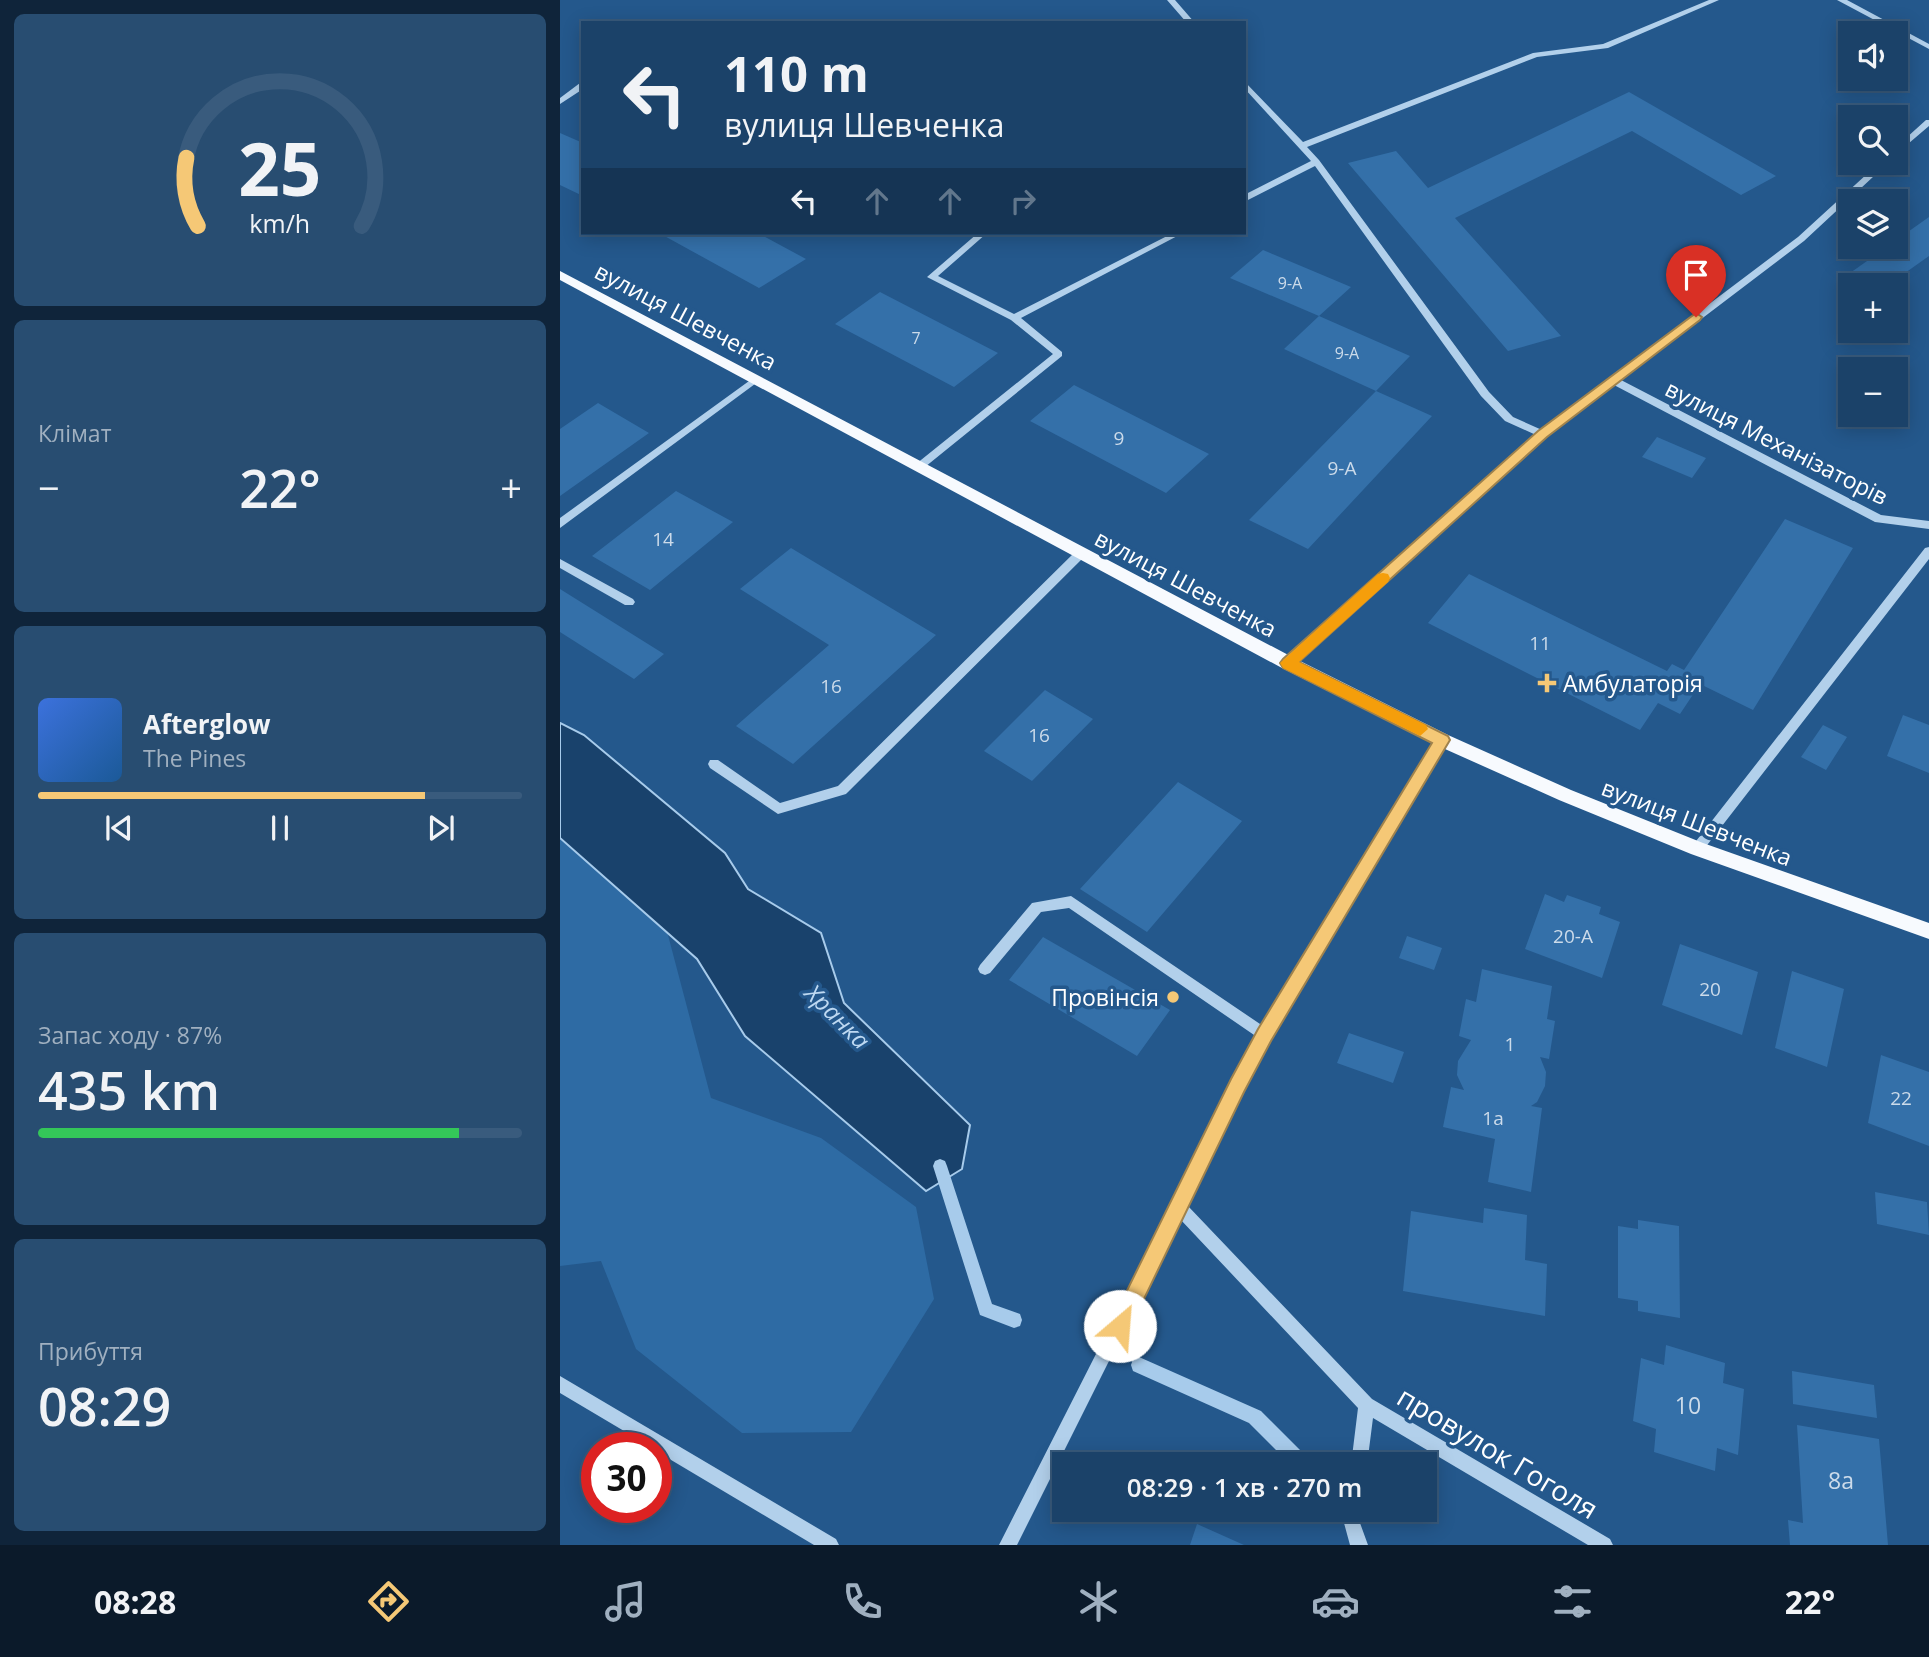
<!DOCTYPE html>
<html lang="uk">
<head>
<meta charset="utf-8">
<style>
	body { margin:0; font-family:"Open Sans",sans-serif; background:#284d71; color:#f1f3f6; height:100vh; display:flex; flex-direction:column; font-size:26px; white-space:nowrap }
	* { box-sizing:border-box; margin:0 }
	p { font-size:23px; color:#a0b0c0 }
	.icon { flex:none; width:38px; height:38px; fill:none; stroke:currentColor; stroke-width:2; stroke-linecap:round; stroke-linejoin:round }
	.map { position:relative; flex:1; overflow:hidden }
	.side { display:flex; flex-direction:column; gap:14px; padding:14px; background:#0f243a; width:560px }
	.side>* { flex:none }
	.top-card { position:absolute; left:21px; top:21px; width:665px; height:214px; border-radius:0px; box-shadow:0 4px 18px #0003,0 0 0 2px #395b7d; background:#1b4269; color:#f1f3f6; overflow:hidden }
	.fabs { position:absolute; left:1278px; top:21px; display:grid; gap:14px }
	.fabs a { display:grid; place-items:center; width:70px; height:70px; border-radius:0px; background:#1b4269; box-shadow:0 4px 18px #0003,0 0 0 2px #395b7d; font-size:35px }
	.speed { position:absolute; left:21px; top:1432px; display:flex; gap:14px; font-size:35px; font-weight:700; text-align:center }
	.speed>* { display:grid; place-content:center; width:91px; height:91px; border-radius:50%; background:#1b4269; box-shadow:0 4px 18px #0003,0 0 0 2px #395b7d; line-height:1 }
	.speed .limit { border:10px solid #d22; background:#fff; color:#111 }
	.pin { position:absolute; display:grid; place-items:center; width:60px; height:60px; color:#fff; margin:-72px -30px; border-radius:50% 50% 50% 0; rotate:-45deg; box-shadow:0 0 7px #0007 }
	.pin .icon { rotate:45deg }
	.me { position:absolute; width:77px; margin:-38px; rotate:27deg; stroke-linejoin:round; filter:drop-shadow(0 0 5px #0008) }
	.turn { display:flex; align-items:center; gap:24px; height:147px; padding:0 28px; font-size:32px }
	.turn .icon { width:91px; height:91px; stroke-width:2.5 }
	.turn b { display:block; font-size:49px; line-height:60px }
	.lanes { display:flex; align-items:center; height:66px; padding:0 28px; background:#0003; justify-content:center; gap:35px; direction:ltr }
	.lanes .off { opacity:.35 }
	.big { font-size:52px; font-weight:600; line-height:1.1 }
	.side .card { flex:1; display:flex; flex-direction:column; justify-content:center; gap:10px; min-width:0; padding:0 24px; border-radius:10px; background:#284d71 }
	.side .dial { align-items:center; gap:0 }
	.dial svg { height:182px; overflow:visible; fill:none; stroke:#395b7d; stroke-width:7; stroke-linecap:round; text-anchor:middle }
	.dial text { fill:#f1f3f6; stroke:none }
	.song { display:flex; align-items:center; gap:21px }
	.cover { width:84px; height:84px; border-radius:10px; background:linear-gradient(135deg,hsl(220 70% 55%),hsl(210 70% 35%)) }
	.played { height:7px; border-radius:4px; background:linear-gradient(90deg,#f5c876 80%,#395b7d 80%) }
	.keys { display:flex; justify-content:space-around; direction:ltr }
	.heat { display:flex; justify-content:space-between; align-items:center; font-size:38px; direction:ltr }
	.charge { height:10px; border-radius:5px; background:linear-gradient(90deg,#34c759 87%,#395b7d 0) }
	.trip { position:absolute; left:492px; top:1452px; width:385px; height:70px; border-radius:0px; background:#1b4269; box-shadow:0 4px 18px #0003,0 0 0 2px #395b7d; font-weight:600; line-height:70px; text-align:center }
	.dock { display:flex; height:112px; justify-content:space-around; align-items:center; background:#0b1a2a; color:#a0b0c0 }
	.dock .icon { width:49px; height:49px }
	.dock .selected { color:#f5c876 }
	.dock b { font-size:32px; color:#f1f3f6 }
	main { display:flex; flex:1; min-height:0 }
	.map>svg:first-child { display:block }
	.green { fill:#2e6ba4 }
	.water { fill:#19426c; stroke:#a7cbeb; stroke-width:2 }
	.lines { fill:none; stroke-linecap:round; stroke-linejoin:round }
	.stream { fill:#a7cbeb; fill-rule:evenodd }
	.building { fill:#3470a9 }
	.minor { fill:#b2d0eb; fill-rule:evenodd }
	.major { fill:#f7fafe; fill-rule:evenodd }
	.route { fill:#f5c876; stroke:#9f824d; stroke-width:2 }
	.slow { fill:#f59e0b }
	.poi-dot { fill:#f5c876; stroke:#24588c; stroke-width:2.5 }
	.labels { text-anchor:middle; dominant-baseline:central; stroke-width:7; stroke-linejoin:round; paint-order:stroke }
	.far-number-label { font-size:16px; fill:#ccdbea }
	.number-label { font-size:19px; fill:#ccdbea }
	.street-label { font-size:23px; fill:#fff; stroke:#24588c }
	.poi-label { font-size:23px; fill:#fff; stroke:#24588c; text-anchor:start }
	.near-number-label { font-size:23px; fill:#ccdbea }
	.water-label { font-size:24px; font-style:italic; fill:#bed9f2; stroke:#24588c }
	.near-street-label { font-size:28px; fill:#fff; stroke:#24588c }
</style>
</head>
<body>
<main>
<section class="side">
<div class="card dial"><svg viewBox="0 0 100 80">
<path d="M14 69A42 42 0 1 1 86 69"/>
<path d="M14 69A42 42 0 0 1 9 39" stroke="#f5c876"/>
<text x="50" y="56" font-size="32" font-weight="700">25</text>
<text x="50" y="72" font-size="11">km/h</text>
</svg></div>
<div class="card"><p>Клімат</p>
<div class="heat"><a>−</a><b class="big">22°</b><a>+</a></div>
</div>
<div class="card">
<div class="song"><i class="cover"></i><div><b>Afterglow</b><p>The Pines</p></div></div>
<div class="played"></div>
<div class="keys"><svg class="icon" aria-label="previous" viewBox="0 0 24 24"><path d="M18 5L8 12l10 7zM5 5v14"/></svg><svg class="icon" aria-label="pause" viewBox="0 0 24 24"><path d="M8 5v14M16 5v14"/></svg><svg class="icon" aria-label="next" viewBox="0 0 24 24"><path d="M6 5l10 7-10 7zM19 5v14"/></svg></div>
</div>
<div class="card"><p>Запас ходу · 87%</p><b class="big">435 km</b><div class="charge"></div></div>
<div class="card"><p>Прибуття</p><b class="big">08:29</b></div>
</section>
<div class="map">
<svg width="1369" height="1545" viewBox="0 0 1369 1545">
	<rect width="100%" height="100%" fill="#24588c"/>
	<path class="green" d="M0,816L99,901L151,1098L261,1138L356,1207L374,1299L291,1432L182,1433L76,1349L41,1261L0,1266Z"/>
	<path class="water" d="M0,723L24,735L165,853L188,889L261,933L284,1003L410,1125L402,1169L366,1191L185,1036L137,959L0,838Z"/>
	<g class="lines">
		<path class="stream" d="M380,1159L385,1161L387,1166L432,1304L460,1314L462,1320L460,1326L454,1328L420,1315L373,1166L375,1161Z
			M579,1357L701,1411L749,1459L751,1465H731L689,1423L573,1371L571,1365L573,1359Z"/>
	</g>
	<path class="building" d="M1069,92L1216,176L1181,195L1072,131L895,218L1001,336L948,351L788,163L836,151L868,188Z
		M0,133L23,143V196L0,185Z
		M1369,217V256L1328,285H1313L1290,273L1327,247H1335V241Z
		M99,233H198L246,259L199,288Z
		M703,250L791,287L759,316L670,278Z
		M320,292L438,353L394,387L275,324Z
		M759,316L850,356L816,391L724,349Z
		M514,385L649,454L606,493L470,421Z
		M816,391L872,416L748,549L689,520Z
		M38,403L89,433L0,496V429Z
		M1097,437L1146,458L1132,478L1082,457Z
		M116,491L173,522L90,590L32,556Z
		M1225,519L1293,548L1193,710L1140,684L1120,714L1098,703L1080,730L868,623L909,574L1107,671L1112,664L1124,670Z
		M231,548L376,635L233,764L176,726L269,645L180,589Z
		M0,589L104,654L74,679L0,632Z
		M485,690L533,719L472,781L424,751Z
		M1343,715L1369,725V773L1327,756Z
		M1263,725L1287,737L1266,770L1241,757Z
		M618,782L682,821L587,932L520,889Z
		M985,894L1004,902L1007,895L1041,907L1039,914L1060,922L1042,978L965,949Z
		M847,936L882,948L874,970L839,958Z
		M483,937L610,1010L577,1056L449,980Z
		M1120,944L1198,972L1182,1035L1102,1005Z
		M922,969L992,986L987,1019L995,1021L989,1059L980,1057L986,1072L985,1086L977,1102L971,1106L982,1108L971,1192L928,1182L935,1139L883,1127L891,1087L904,1090L897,1075L898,1061L911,1040L899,1036L906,999L916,1002Z
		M1232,971L1284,989L1267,1067L1215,1048Z
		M789,1033L844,1052L833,1083L777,1063Z
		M1321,1055L1369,1072V1146L1308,1123Z
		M1315,1192L1367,1202L1369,1235L1317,1224Z
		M924,1208L967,1215L965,1260L987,1264L985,1316L843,1291L851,1211L923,1223Z
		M1078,1220L1119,1226L1120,1318L1078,1311V1301L1058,1298V1226L1078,1229Z
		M1106,1345L1165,1363L1163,1383L1184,1389L1178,1455L1157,1448L1155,1471L1094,1452L1096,1429L1073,1421L1081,1358L1104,1365Z
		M1232,1371L1314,1385L1317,1418L1233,1404Z
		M1237,1425L1319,1439L1328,1545H1230L1228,1520L1243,1523Z
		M637,1524L684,1545H630Z"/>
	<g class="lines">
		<path class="minor" d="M607,0H615L635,23H627Z
			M1149,0H1159L1048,48L977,57L747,147L759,160L929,392L953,417L982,430L1238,237L1319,163H1328L1244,241L1061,380L1321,515L1369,521V529L1315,522L1054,385L987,436L732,666H724L722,663L724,660L976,435L945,421L921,396L755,166L684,202V195L751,161L684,88V81L743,142L973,53L1043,44Z
			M1277,0H1287L1369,44V49Z
			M20,83H23V89L0,104V98Z
			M1366,120H1369V126L1335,155V148Z
			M418,233H427L378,276L454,314L613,233H623L461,318L502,352V356L360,471L355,467L356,464L493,354L451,320L367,277Z
			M196,376L199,377V381L0,528V518Z
			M1369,547V559L1141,853L1137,854L1133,853L1131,849L1133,845L1365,548Z
			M521,549L526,553L525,556L286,794L218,814L150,768L148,764L150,760H158L220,803L278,786L517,550Z
			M0,559L73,599L75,602L73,605H65L0,568Z
			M882,735L886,737L888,740L886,743L710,1040L627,1205L812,1399L1050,1539L1053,1545H1028L813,1418L807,1465H791L798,1408L620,1219L457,1545H439L697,1037L509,908L481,912L430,973L425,975L420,973L418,969L420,965L472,903L511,896L703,1026L878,737Z
			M0,1376L276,1539L279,1545H254L96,1451V1447H91L0,1393Z
			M786,1510H802L800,1523L808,1545H790L784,1523Z"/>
		<path class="major" d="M0,271L734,658L888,735L1011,790L1143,843L1369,923V939L1131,854L999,800L876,745L722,668L0,280Z"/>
	</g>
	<path class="route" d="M1136,313L1142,317L1140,320L987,437L739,662L888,736L890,740L711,1041L684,1092L567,1334L560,1337L553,1334L550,1326L553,1319L671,1079L698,1029L872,743L723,668L720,663L723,659L978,431Z"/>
	<path class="slow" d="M823,573L828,574L830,578L828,582L739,662L866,725L868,729L860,736L723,668L720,663L818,574Z"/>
	<g class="poi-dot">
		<path d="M983.5 672.5h7v7h7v7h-7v7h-7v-7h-7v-7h7z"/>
		<circle cx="613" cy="997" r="7"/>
	</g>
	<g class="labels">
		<g class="far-number-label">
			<text x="730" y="283">9-А</text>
			<text x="356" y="338">7</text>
			<text x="787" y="353">9-А</text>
		</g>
		<g class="number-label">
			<text x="559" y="438">9</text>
			<text x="782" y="468">9-А</text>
			<text x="103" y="539">14</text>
			<text x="980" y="643">11</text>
			<text x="271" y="686">16</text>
			<text x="479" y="735">16</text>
			<text x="1013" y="936">20-А</text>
			<text x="1150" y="989">20</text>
			<text x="950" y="1044">1</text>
			<text x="1341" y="1098">22</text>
			<text x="933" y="1118">1а</text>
		</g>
		<g class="street-label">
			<text transform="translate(126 316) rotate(28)">вулиця Шевченка</text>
			<text transform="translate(1217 442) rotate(27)">вулиця Механізаторів</text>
			<text transform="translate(626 583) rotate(28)">вулиця Шевченка</text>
			<text transform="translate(1137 822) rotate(21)">вулиця Шевченка</text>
		</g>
		<g class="poi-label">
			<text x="1003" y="683">Амбулаторія</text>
			<text x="599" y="997" text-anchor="end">Провінсія</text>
		</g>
		<g class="near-number-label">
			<text x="1128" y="1405">10</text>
			<text x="1281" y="1480">8а</text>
		</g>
		<g class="water-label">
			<text transform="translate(278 1016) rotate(45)">Хранка</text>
		</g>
		<g class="near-street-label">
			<text transform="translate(938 1452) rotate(31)">провулок Гоголя</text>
		</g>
	</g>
</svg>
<div class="fabs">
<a><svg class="icon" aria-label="sound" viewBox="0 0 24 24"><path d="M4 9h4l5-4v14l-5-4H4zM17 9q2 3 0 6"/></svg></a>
<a><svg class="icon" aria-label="search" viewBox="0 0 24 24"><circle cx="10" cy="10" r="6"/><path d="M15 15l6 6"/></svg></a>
<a><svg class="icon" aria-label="layers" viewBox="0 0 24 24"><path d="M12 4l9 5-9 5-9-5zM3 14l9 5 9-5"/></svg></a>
<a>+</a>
<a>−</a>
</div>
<div class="speed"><div class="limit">30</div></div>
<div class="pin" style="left:1136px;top:317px;background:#d93025"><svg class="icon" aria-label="arrive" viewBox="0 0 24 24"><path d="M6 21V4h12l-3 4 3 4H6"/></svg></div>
<svg class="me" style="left:560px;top:1326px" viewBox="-20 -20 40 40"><circle r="19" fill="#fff"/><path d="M0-13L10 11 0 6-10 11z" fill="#f5c876"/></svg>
<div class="trip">08:29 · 1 хв · 270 m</div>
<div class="top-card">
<div class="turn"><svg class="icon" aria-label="left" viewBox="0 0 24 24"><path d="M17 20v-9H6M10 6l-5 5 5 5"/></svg><div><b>110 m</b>вулиця Шевченка</div></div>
<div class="lanes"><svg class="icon" aria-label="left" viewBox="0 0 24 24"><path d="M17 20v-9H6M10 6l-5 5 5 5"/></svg><svg class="icon off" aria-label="ahead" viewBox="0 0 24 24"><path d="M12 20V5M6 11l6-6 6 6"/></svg><svg class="icon off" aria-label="ahead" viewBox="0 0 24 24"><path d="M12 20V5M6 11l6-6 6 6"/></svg><svg class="icon off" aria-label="right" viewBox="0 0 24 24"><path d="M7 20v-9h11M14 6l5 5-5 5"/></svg></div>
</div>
</div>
</main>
<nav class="dock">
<b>08:28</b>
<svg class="icon selected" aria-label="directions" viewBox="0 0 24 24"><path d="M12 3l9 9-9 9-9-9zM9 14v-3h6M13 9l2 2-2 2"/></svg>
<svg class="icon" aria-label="music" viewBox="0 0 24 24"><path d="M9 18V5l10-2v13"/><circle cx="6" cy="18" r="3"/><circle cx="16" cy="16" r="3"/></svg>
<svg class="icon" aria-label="phone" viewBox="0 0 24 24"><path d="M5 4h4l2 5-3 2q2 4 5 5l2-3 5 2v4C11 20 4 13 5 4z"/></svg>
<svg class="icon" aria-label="climate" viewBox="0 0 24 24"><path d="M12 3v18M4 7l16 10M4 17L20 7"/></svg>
<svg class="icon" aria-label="car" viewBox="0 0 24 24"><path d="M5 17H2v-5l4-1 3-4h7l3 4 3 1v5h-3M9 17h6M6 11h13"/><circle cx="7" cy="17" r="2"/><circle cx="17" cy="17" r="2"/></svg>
<svg class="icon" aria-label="filters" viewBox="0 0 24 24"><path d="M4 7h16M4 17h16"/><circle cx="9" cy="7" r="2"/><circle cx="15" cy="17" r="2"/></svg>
<b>22°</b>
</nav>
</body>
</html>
